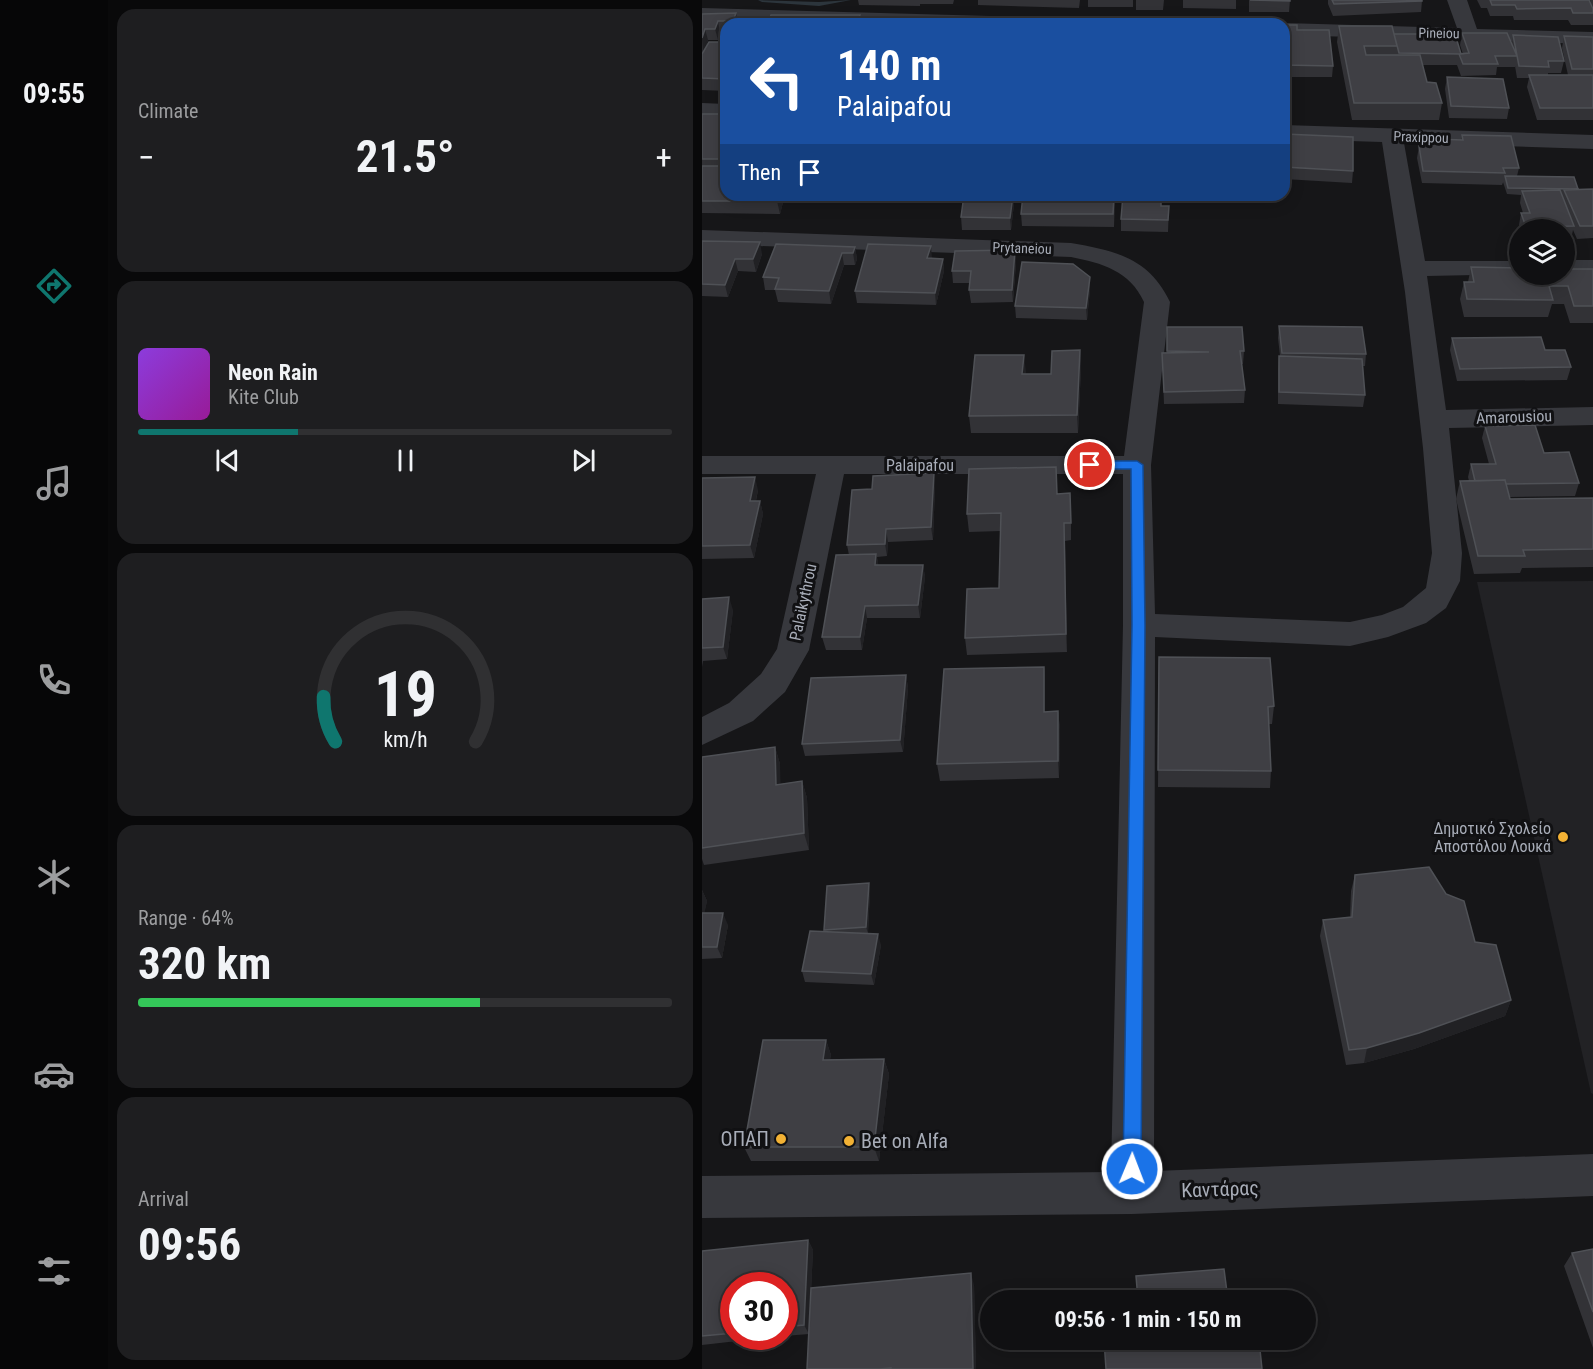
<!DOCTYPE html>
<html lang="en">
<head>
<meta charset="utf-8">
<style>
	body { margin:0; font-family:"Roboto Condensed",sans-serif; background:#1e1e20; color:#f1f3f6; height:100vh; display:flex; flex-direction:column; font-size:22px; white-space:nowrap }
	* { box-sizing:border-box; margin:0 }
	p { font-size:20px; color:#9c9d9f }
	.icon { flex:none; width:33px; height:33px; fill:none; stroke:currentColor; stroke-width:2; stroke-linecap:round; stroke-linejoin:round }
	.map { position:relative; flex:1; overflow:hidden }
	.drawer { display:flex; flex-direction:column; gap:9px; padding:9px; background:#09090a; width:594px }
	.drawer>* { flex:none }
	.top-card { position:absolute; left:18px; top:18px; width:570px; height:183px; border-radius:18px; box-shadow:0 3px 15px #0003,0 0 0 2px #303032; background:#1a4fa0; color:#fff; overflow:hidden }
	.controls { position:absolute; left:807px; top:219px; display:grid; gap:12px }
	.controls a { display:grid; place-items:center; width:66px; height:66px; border-radius:50%; background:#101012; box-shadow:0 3px 15px #0003,0 0 0 2px #303032; font-size:30px }
	.speed { position:absolute; left:18px; top:1272px; display:flex; gap:12px; font-size:30px; font-weight:700; text-align:center }
	.speed>* { display:grid; place-content:center; width:78px; height:78px; border-radius:50%; background:#101012; box-shadow:0 3px 15px #0003,0 0 0 2px #303032; line-height:1 }
	.speed .limit { border:9px solid #d22; background:#fff; color:#111 }
	.pin { position:absolute; display:grid; place-items:center; width:51px; height:51px; color:#fff; margin:-26px; border:3px solid #fff; border-radius:50%; box-shadow:0 2px 6px #0007 }
	.me { position:absolute; width:66px; margin:-33px; rotate:1deg; stroke-linejoin:round; filter:drop-shadow(0 0 4px #0008) }
	.turn { display:flex; align-items:center; gap:21px; height:126px; padding:0 18px; font-size:27px }
	.turn .icon { width:78px; height:78px; stroke-width:2.5 }
	.turn b { display:block; font-size:42px; line-height:51px }
	.then { display:flex; align-items:center; height:57px; padding:0 18px; background:#0003; gap:12px; font-size:22px }
	.big { font-size:45px; font-weight:700; line-height:1.1 }
	.drawer .tile { flex:1; display:flex; flex-direction:column; justify-content:center; gap:9px; min-width:0; padding:0 21px; border-radius:18px; background:#1e1e20 }
	.drawer .dial { align-items:center; gap:0 }
	.dial svg { height:156px; overflow:visible; fill:none; stroke:#303032; stroke-width:7; stroke-linecap:round; text-anchor:middle }
	.dial text { fill:#f1f3f6; stroke:none }
	.song { display:flex; align-items:center; gap:18px }
	.cover { width:72px; height:72px; border-radius:9px; background:linear-gradient(135deg,hsl(270 70% 55%),hsl(300 70% 35%)) }
	.played { height:6px; border-radius:3px; background:linear-gradient(90deg,#0f766e 30%,#303032 30%) }
	.keys { display:flex; justify-content:space-around; direction:ltr }
	.heat { display:flex; justify-content:space-between; align-items:center; font-size:33px; direction:ltr }
	.charge { height:9px; border-radius:4px; background:linear-gradient(90deg,#34c759 64%,#303032 0) }
	.trip { position:absolute; left:278px; top:1290px; width:336px; height:60px; border-radius:30px; background:#101012; box-shadow:0 3px 15px #0003,0 0 0 2px #303032; font-weight:700; line-height:60px; text-align:center }
	main { display:flex; flex:1; min-height:0 }
	.tab-bar { display:flex; flex-direction:column; width:108px; justify-content:space-around; align-items:center; background:#060607; color:#9c9d9f }
	.tab-bar .icon { width:42px; height:42px }
	.tab-bar .current { color:#0f766e }
	.tab-bar b { font-size:27px; color:#f1f3f6 }
	.map>svg:first-child { display:block }
	.built { fill:#222225 }
	.lines { fill:none; stroke-linecap:round; stroke-linejoin:round }
	.stream { fill:#2c353c; fill-rule:evenodd }
	.minor { fill:#37383d; fill-rule:evenodd }
	.wall { fill:#323236 }
	.shaded-wall { fill:#212124 }
	.building { fill:#3f3f44; stroke:#4f5156; stroke-width:1.5 }
	.route { fill:#1a73e8; stroke:#114b97; stroke-width:1.5 }
	.poi-dot { fill:#f2b134; stroke:#111113; stroke-width:2 }
	.labels { text-anchor:middle; dominant-baseline:central; stroke-width:6; stroke-linejoin:round; paint-order:stroke }
	.far-street-label { font-size:14px; fill:#a8adb8; stroke:#111113 }
	.street-label { font-size:16px; fill:#a8adb8; stroke:#111113 }
	.poi-label { font-size:16px; fill:#a8adb8; stroke:#111113; text-anchor:end }
	.near-poi-label { font-size:20px; fill:#a8adb8; stroke:#111113; text-anchor:end }
	.near-street-label { font-size:20px; fill:#a8adb8; stroke:#111113 }
</style>
</head>
<body>
<main>
<nav class="tab-bar">
<b>09:55</b>
<svg class="icon current" aria-label="directions" viewBox="0 0 24 24"><path d="M12 3l9 9-9 9-9-9zM9 14v-3h6M13 9l2 2-2 2"/></svg>
<svg class="icon" aria-label="music" viewBox="0 0 24 24"><path d="M9 18V5l10-2v13"/><circle cx="6" cy="18" r="3"/><circle cx="16" cy="16" r="3"/></svg>
<svg class="icon" aria-label="phone" viewBox="0 0 24 24"><path d="M5 4h4l2 5-3 2q2 4 5 5l2-3 5 2v4C11 20 4 13 5 4z"/></svg>
<svg class="icon" aria-label="climate" viewBox="0 0 24 24"><path d="M12 3v18M4 7l16 10M4 17L20 7"/></svg>
<svg class="icon" aria-label="car" viewBox="0 0 24 24"><path d="M5 17H2v-5l4-1 3-4h7l3 4 3 1v5h-3M9 17h6M6 11h13"/><circle cx="7" cy="17" r="2"/><circle cx="17" cy="17" r="2"/></svg>
<svg class="icon" aria-label="filters" viewBox="0 0 24 24"><path d="M4 7h16M4 17h16"/><circle cx="9" cy="7" r="2"/><circle cx="15" cy="17" r="2"/></svg>
</nav>
<section class="drawer">
<div class="tile"><p>Climate</p>
<div class="heat"><a>−</a><b class="big">21.5°</b><a>+</a></div>
</div>
<div class="tile">
<div class="song"><i class="cover"></i><div><b>Neon Rain</b><p>Kite Club</p></div></div>
<div class="played"></div>
<div class="keys"><svg class="icon" aria-label="previous" viewBox="0 0 24 24"><path d="M18 5L8 12l10 7zM5 5v14"/></svg><svg class="icon" aria-label="pause" viewBox="0 0 24 24"><path d="M8 5v14M16 5v14"/></svg><svg class="icon" aria-label="next" viewBox="0 0 24 24"><path d="M6 5l10 7-10 7zM19 5v14"/></svg></div>
</div>
<div class="tile dial"><svg viewBox="0 0 100 80">
<path d="M14 69A42 42 0 1 1 86 69"/>
<path d="M14 69A42 42 0 0 1 8 46" stroke="#0f766e"/>
<text x="50" y="56" font-size="32" font-weight="700">19</text>
<text x="50" y="72" font-size="11">km/h</text>
</svg></div>
<div class="tile"><p>Range · 64%</p><b class="big">320 km</b><div class="charge"></div></div>
<div class="tile"><p>Arrival</p><b class="big">09:56</b></div>
</section>
<div class="map">
<svg width="891" height="1369" viewBox="0 0 891 1369">
	<rect width="100%" height="100%" fill="#161618"/>
	<path class="built" d="M891,581V1094L889,1093L775,582Z"/>
	<g class="lines">
		<path class="stream" d="M56,0L117,2L149,0L117,6L60,2Z"/>
		<path class="minor" d="M745,0H765L775,29L891,32V44L582,35V24H578L582,23L755,28Z
			M0,8L363,18L370,20L373,24H147L0,20Z
			M0,103L24,104V118L0,117Z
			M582,125L891,135V149L702,143L723,261H818V274H822L725,276L744,410L891,407V425L747,428L760,553L758,581L744,608L724,623L686,637L648,646L453,637L452,1171L891,1154V1196L430,1214L0,1218V1176L409,1172L421,625V474H142L107,650L83,692L51,721L0,745V717L27,703L59,674L75,649L114,474H0V456H422L442,302C428,271 400,263 369,257L0,244V230L369,243C414,251 447,258 468,302L449,465L453,614L648,622L680,615L701,607L724,588L730,553L721,448L703,292L680,142L582,139Z
			M862,260H891V274H862Z"/>
	</g>
	<path class="wall" d="M156,0H252L251,4H218V6L157,5Z
		M276,0H378L377,8L276,5Z
		M386,0H431V7H386Z
		M434,0H462L461,10H434Z
		M481,0H534V9L481,8Z
		M547,0H588L587,12H547Z
		M626,0H720V1L719,12L631,16L626,4Z
		M775,0H887L890,7L888,0H891V25H869L866,20H812L811,16H788L785,8H779Z
		M34,13L36,24H24V33H18L16,40H6L3,49L21,42L23,51H24V91L0,90V14Z
		M582,25L595,30L631,66L630,77H584L583,117H582Z
		M637,26L692,34L759,54H761L758,45L760,33L810,43L811,35L862,61L859,73H846V75H866L860,48L862,36L891,37V120H835L825,87L827,78H815L813,66V67H795L794,75L759,76L755,65H721L725,82L740,103L737,120H650L635,42Z
		M745,77L807,108L805,119L747,118L743,89Z
		M0,114H24V195H83L78,214L0,213Z
		M582,134L651,171L650,183L582,179Z
		M760,135L817,168L815,176L876,189H891V238L875,239L871,230L869,239H862V230H818L817,225L819,213H821L818,203L819,195L805,194L801,182L802,180L800,185L720,183L715,158L717,146L759,140Z
		M262,195H313L309,230H260L259,217Z
		M321,195H357V200H376V195H413L412,227L320,226L319,214Z
		M459,206H467L466,232L419,231V219Z
		M0,241L60,254L54,272L36,271L26,297L0,296Z
		M153,247L155,259L153,265H142L129,304L76,302L73,290H63L61,277Z
		M313,250L314,263L311,302L269,303L267,290L268,283H251L250,271Z
		M230,258L241,259L242,271L234,305L155,303L153,291Z
		M769,267L891,269V323H868L862,304H850L846,317H762L758,299L762,282H766Z
		M388,289L385,320L314,318L313,306Z
		M577,326L664,354L663,366H661L663,395L661,407L576,404V369L577,356H578L576,338Z
		M465,327L542,351L541,364H540L543,390L542,403L462,404L460,353H465Z
		M750,338L843,350L869,367L865,380L755,381L748,350Z
		M378,350L379,368L376,433H269L267,416L323,374H349Z
		M783,426L842,453L877,483L873,496L808,497V499L891,498V567L820,568L818,573L772,574L754,499L758,481H767L766,477L769,464H787L780,438Z
		M0,478L56,490L54,501H58L61,514L52,558L0,559Z
		M233,486L231,540L186,542L185,556L175,557L176,565H221L223,577L218,618H165L160,650H124L120,637L147,555L145,545Z
		M355,494L369,511V540L363,541L365,652L265,655L263,638L297,588L299,531L267,532L265,514Z
		M0,599L31,610L25,659L1,661L0,667Z
		M457,657L572,706L570,724H567L569,771L568,788L456,787Z
		M342,667L343,684V712L356,711L358,729L357,778L238,781L235,764Z
		M204,675L206,688L201,752L103,756L100,744Z
		M73,747L78,764V784L100,781L105,798L107,850L2,865L0,859V757Z
		M653,875L773,942L809,1000L803,1016L712,1049L662,1063L644,1065L618,936L621,920L648,917L649,891Z
		M0,890L5,901L2,913L26,925L20,958L0,959Z
		M168,890L166,933H160L179,945L172,985L103,982L100,971L123,932L122,930Z
		M124,1040L129,1055L128,1059H182L187,1074L177,1161H49L42,1147Z
		M106,1240L111,1250L108,1311L272,1285L274,1369H105L107,1334L82,1336V1286H32V1336H79L0,1345V1251Z
		M891,1249V1348L862,1266L870,1253Z"/>
	<path class="shaded-wall" d="M34,13L36,24H32L31,21Z
		M158,15L159,24H155Z
		M16,21L18,33L16,40L13,29Z
		M3,29L6,40L1,55L0,38Z
		M21,42L23,54L17,50Z
		M24,149V167L22,171L19,159Z
		M77,195H83L78,214L75,201Z
		M311,195H313L309,230L308,218Z
		M58,242L60,254L54,272L51,259Z
		M229,246L230,258H225Z
		M153,247L155,259L153,265L151,253Z
		M313,250L314,263L311,302L310,290Z
		M140,253L142,265L129,304L127,291Z
		M33,259L36,271L26,297L23,285Z
		M241,259L242,271L234,305L233,293Z
		M388,277V289L385,320L384,308Z
		M378,350L379,368L376,433L375,415Z
		M322,355L324,372L322,391L320,374Z
		M232,473L233,486L231,540L229,527Z
		M53,477L56,490L51,514L48,501Z
		M58,501L61,514L52,558L48,545Z
		M362,523L363,541L365,652L364,634Z
		M184,529L186,542L185,556L183,544Z
		M174,554L177,567L173,565Z
		M221,565L223,577L218,618L216,605Z
		M27,597L31,610L25,659L21,647Z
		M163,606L165,618L160,650L158,637Z
		M342,667L343,684V729L342,712Z
		M204,675L206,688L201,752L198,740Z
		M356,711L358,729L357,778L356,761Z
		M73,747L78,764L79,802L74,785Z
		M100,781L105,798L107,850L102,833Z
		M167,883L168,890L166,933L164,927Z
		M0,890L5,901L0,925Z
		M21,913L26,925L20,958L15,947Z
		M176,934L179,945L172,985L169,974Z
		M809,1000L803,1016L712,1049L662,1063L665,1048Z
		M124,1040L129,1055L126,1074L121,1060Z
		M182,1059L187,1074L177,1161L172,1147Z
		M106,1240L111,1250L107,1334L102,1325Z
		M269,1273L272,1285L274,1369H271Z"/>
	<path class="building" d="M548,0H588V1Z
		M630,0H720V1L632,4Z
		M788,0H887L891,9V13H871L869,8L815,9L813,5H790Z
		M34,13L31,21H16L13,29H3L0,38V14Z
		M69,15H158L155,24H66Z
		M191,17L258,20L257,24H188Z
		M269,18L325,20V23L351,24H267Z
		M482,22H552L553,24H483Z
		M582,25H595V30H627L631,66L582,65Z
		M637,26H690L695,46H662L664,55H718L725,82L734,83L740,103H652Z
		M760,33H805L815,56H793L796,64H761L757,54L767,53Z
		M692,34H753L759,54L697,53Z
		M811,35L856,37L862,61H846L847,67L817,66Z
		M862,36L891,37V69H870Z
		M7,42H21L17,50L24,51V79L0,78V54Z
		M582,74H584V105H582Z
		M827,75H891V108H838Z
		M745,77L801,79L807,108L749,106Z
		M0,114H24V149L19,159H0Z
		M582,134L651,137V171L582,167Z
		M760,135L809,136L817,168H801L803,173L721,171L717,146L731,139L761,140Z
		M0,166H24V195H77L75,201H0Z
		M803,176L872,177L876,189L806,188Z
		M891,189V226H878L862,190Z
		M858,190L872,226L824,227L819,213H828L820,191Z
		M262,195H311L308,218L259,217Z
		M321,195H356L355,200H376V195H412L411,214H319Z
		M421,195H459V206H467L466,220L419,219Z
		M0,241L58,242L51,259H33L23,285L0,284Z
		M74,244L153,247L151,253H140L127,291L73,289L77,278L61,277Z
		M166,244L229,246L225,258L241,259L233,293L153,291Z
		M313,250L310,290H267L269,271H250L253,251Z
		M320,262L371,264L388,277L384,308L313,306Z
		M769,267L818,268V274H862V269H891V306H872L866,286H847L851,300L765,299L762,282H772Z
		M577,326L660,327L664,354L580,353Z
		M465,327H540L542,351H538L543,390L462,392L460,353L507,352L465,351Z
		M839,337L843,350H863L869,367L758,369L750,338Z
		M378,350L375,415L267,416L273,355H322L320,374H349L350,351Z
		M577,356L660,359L663,395L577,392Z
		M833,425L842,453L867,452L877,483L804,484L803,480L773,481L769,464H794L783,426Z
		M354,467L355,494L368,493L369,523H362L364,634L263,638L265,589L297,588L299,513L265,514L267,469Z
		M232,473L229,527L184,529L183,544L145,545L150,490L170,489L171,476Z
		M53,477L48,501H58L48,545L0,546V478Z
		M803,480L808,499L891,498V549L821,550L823,556H776L758,481Z
		M174,554L173,565H221L216,605L163,606L158,637H120L134,555Z
		M27,597L21,647L0,648V599Z
		M457,657L568,658L572,706L566,707L569,771L456,770Z
		M342,667V712L356,711V761L235,764L242,669Z
		M204,675L198,740L100,744L109,678Z
		M73,747L74,785L100,781L102,833L0,848V757Z
		M727,867L744,894L762,901L773,942L794,945L809,1000L717,1033L665,1048L647,1050L621,920L650,917L653,875Z
		M167,883L164,927L122,930L125,886Z
		M0,913H21L15,947H0Z
		M108,931L176,934L169,974L100,971Z
		M61,1040H124L121,1060L182,1059L172,1147H42Z
		M106,1240L102,1325L82,1327V1286H32V1333L0,1336V1251Z
		M891,1249V1312L870,1253Z
		M522,1269L526,1300H436L434,1276Z
		M269,1273L271,1369H189V1368L177,1369H105L109,1288Z
		M402,1340H557L560,1369H404Z"/>
	<path class="route" d="M435,461L441,465L443,625L439,1169L436,1175L430,1178L424,1175L421,1169L430,625L429,469H388L382,465L388,461Z"/>
	<g class="poi-dot">
		<circle cx="861" cy="837" r="6"/>
		<circle cx="79" cy="1139" r="6"/>
		<circle cx="147" cy="1141" r="6"/>
	</g>
	<g class="labels">
		<g class="far-street-label">
			<text transform="translate(737 33) rotate(1)">Pineiou</text>
			<text transform="translate(719 137) rotate(2)">Praxippou</text>
			<text transform="translate(320 248) rotate(2)">Prytaneiou</text>
		</g>
		<g class="street-label">
			<text transform="translate(812 417) rotate(-2)">Amarousiou</text>
			<text x="218" y="465">Palaipafou</text>
			<text transform="translate(101 602) rotate(-78)">Palaikythrou</text>
		</g>
		<g class="poi-label">
			<text x="849" y="828">Δημοτικό Σχολείο<tspan x="849" dy="18">Αποστόλου Λουκά</tspan></text>
		</g>
		<g class="near-poi-label">
			<text x="67" y="1139">ΟΠΑΠ</text>
			<text x="159" y="1141" text-anchor="start">Bet on Alfa</text>
		</g>
		<g class="near-street-label">
			<text transform="translate(518 1189) rotate(-2)">Καντάρας</text>
		</g>
	</g>
</svg>
<div class="controls">
<a><svg class="icon" aria-label="layers" viewBox="0 0 24 24"><path d="M12 4l9 5-9 5-9-5zM3 14l9 5 9-5"/></svg></a>
</div>
<div class="speed"><div class="limit">30</div></div>
<div class="pin" style="left:388px;top:465px;background:#d93025"><svg class="icon" aria-label="arrive" viewBox="0 0 24 24"><path d="M6 21V4h12l-3 4 3 4H6"/></svg></div>
<svg class="me" style="left:430px;top:1169px" viewBox="-20 -20 40 40"><circle r="17" fill="#1a73e8" stroke="#fff" stroke-width="3"/><path d="M0-11L8 9 0 5-8 9z" fill="#fff"/></svg>
<div class="trip">09:56 · 1 min · 150 m</div>
<div class="top-card">
<div class="turn"><svg class="icon" aria-label="left" viewBox="0 0 24 24"><path d="M17 20v-9H6M10 6l-5 5 5 5"/></svg><div><b>140 m</b>Palaipafou</div></div>
<div class="then">Then<svg class="icon" aria-label="arrive" viewBox="0 0 24 24"><path d="M6 21V4h12l-3 4 3 4H6"/></svg></div>
</div>
</div>
</main>
</body>
</html>
